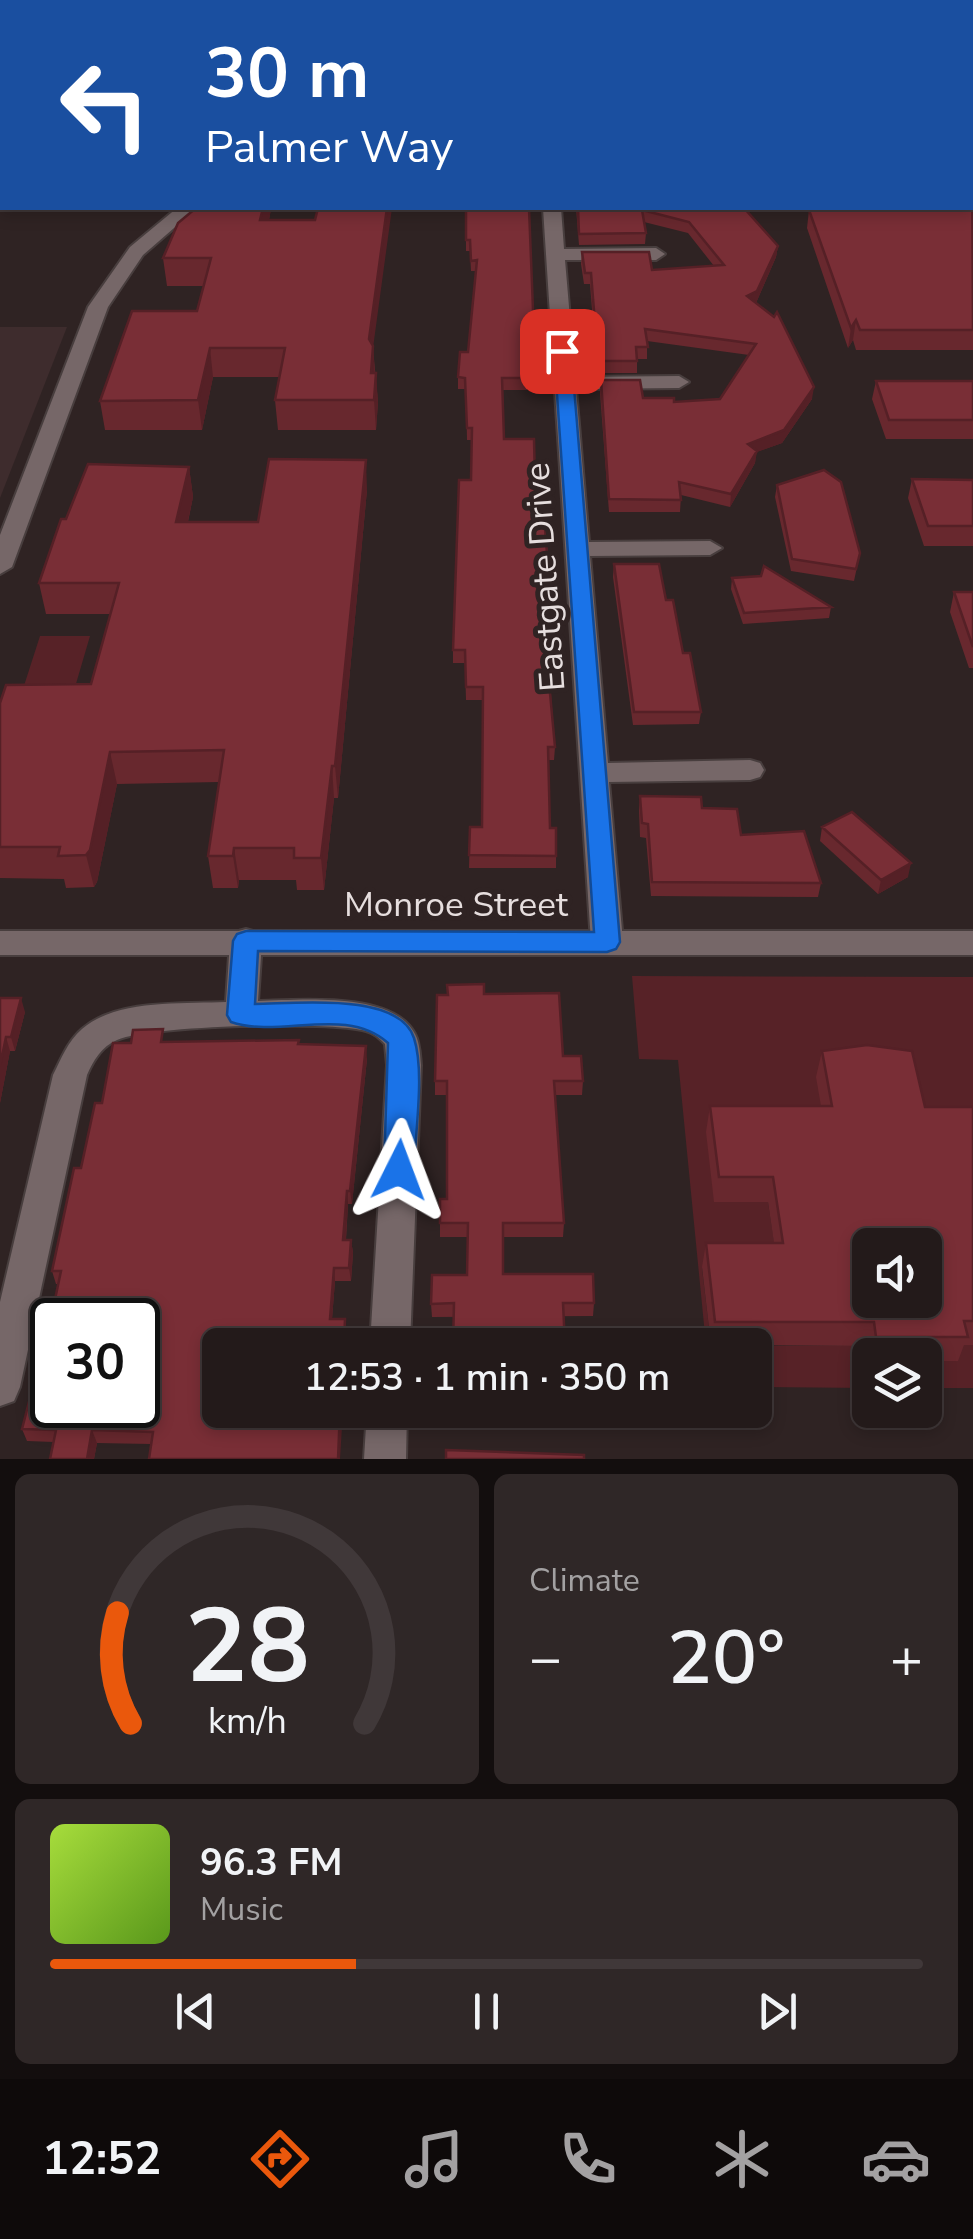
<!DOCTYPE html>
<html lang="en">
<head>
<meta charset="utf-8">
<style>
	body { margin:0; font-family:"Nunito Sans",sans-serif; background:#2f2727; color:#f1f3f6; height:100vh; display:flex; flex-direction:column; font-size:38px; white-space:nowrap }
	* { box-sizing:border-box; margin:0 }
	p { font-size:32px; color:#a3a1a2 }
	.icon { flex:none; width:55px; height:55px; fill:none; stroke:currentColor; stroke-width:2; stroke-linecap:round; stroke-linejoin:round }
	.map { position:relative; height:1459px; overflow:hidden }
	.side { display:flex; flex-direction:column; gap:15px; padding:15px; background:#130e0e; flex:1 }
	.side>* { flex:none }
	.banner { position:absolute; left:0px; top:0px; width:975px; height:210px; box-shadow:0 5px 15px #0003,0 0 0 2px #403839; background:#1a4fa0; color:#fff; overflow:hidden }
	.controls { position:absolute; left:852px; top:1228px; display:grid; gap:20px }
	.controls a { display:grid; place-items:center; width:90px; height:90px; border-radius:15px; background:#231a1a; box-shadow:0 5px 15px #0003,0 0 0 2px #403839; font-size:50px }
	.speed { position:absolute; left:30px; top:1298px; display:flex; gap:20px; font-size:50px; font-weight:700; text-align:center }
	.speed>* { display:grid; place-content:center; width:130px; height:130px; border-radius:50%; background:#231a1a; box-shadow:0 5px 15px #0003,0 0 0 2px #403839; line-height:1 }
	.speed .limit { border:5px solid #111; border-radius:15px; background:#fff; color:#111 }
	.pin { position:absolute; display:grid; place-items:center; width:85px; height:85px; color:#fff; margin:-42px; border-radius:20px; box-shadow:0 5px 15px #0006 }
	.me { position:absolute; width:110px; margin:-55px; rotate:3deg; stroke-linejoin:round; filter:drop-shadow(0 0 8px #0008) }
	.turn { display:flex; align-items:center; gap:35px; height:210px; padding:0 40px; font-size:45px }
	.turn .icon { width:130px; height:130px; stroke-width:2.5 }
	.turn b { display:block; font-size:70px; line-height:85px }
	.big { font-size:75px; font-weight:600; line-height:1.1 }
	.side .tile { flex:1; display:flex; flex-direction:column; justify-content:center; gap:15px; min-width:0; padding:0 35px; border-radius:15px; background:#2f2727 }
	.side .dial { align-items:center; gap:0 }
	.dial svg { height:260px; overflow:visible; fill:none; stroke:#403839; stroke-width:7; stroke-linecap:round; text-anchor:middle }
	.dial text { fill:#f1f3f6; stroke:none }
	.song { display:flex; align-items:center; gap:30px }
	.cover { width:120px; height:120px; border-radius:15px; background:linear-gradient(135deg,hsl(80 70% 55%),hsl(90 70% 35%)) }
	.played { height:10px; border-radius:5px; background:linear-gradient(90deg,#ea580c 35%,#403839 35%) }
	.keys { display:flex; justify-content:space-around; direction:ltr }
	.heat { display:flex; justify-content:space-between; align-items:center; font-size:55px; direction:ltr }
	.side .tiles { flex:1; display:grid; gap:15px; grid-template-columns:1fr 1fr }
	.tile:last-child { grid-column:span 2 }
	.trip { position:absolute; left:202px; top:1328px; width:570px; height:100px; border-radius:15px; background:#231a1a; box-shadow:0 5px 15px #0003,0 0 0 2px #403839; font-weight:600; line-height:100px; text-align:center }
	.tabs { display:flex; height:160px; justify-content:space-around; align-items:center; background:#0e0a0a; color:#a3a1a2 }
	.tabs .icon { width:70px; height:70px }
	.tabs .selected { color:#ea580c }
	.tabs b { font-size:45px; color:#f1f3f6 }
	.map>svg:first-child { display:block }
	.built { fill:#3e2c2d }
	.green { fill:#572227 }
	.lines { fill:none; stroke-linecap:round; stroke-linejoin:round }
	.minor-casing { stroke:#483e3e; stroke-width:4 }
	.tertiary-casing { stroke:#483e3e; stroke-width:4 }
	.motorway-casing { stroke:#483e3e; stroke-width:5 }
	.minor { fill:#766768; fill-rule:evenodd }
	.tertiary { fill:#766768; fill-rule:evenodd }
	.motorway { fill:#fb6d7b; fill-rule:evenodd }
	.wall { fill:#68282e }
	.shaded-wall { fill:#552026 }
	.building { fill:#792e36; stroke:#552026; stroke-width:2.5; fill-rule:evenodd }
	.route { fill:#1a73e8; stroke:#114b97; stroke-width:2.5 }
	.labels { text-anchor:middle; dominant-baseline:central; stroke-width:10; stroke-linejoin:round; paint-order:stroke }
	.street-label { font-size:35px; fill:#e6dede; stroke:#2f2323 }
</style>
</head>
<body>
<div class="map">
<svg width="973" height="1459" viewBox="0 0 973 1459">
	<rect width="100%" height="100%" fill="#2f2323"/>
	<path class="built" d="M0,327H67L0,498Z"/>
	<path class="green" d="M0,0H487L2,2L0,39Z
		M40,636H90L73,694L21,695Z
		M632,976L973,977V1132H826L715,1202H768L778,1267L702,1268L711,1345H706L678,1060L639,1059Z
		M954,1345H973V1388H925V1361Z
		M755,1346H866L870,1388L755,1387Z"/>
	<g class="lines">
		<defs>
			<path id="minor" d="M543,208H561L564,249L656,248L665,254L656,260H565L575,377L679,376L689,382L679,388L576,389L589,542L710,541L722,548L710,555L590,556L608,763L750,760L760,763L764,770L760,777L750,780L609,782L623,942L618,951L607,954L596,951L591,942Z
				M246,929L257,932L262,941L258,1001C300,1000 393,991 415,1034C420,1043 420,1055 421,1065L410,1345H370L387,1065L385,1044C379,1038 374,1033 366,1031C329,1021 151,1025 117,1040C102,1046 93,1061 87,1075L20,1387L14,1401L0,1406V1302L53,1075C61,1059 68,1041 82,1029C116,999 183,1004 226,1002L230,941L235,932Z
				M367,1410H407L406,1459H364Z"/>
			<path id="tertiary" d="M972,93H973V103H972Z
				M177,208H197L143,255L108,307L12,567L0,574V535L88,307L130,247Z
				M0,931H973V955H0Z"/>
			<path id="motorway" d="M972,19H973V29H972Z
				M0,43H2V53H0Z
				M0,81H2V91H0Z
				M0,109H2V119H0Z
				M0,157L2,158V169H0Z
				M2,180V192L0,193V181Z"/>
		</defs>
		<use href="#minor" class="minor-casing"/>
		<use href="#tertiary" class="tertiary-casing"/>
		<use href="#motorway" class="motorway-casing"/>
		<use href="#minor" class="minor"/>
		<use href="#tertiary" class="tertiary"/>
		<use href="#motorway" class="motorway"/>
	</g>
	<path class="wall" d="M973,109V350H856L853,340L848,348L807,228L809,210H861L862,208H972Z
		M196,208H271L269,220L373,348L378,402L376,430H278L275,400L280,377H213L202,430H105L100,401L197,311L204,286H167L163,258Z
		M466,208L535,360V372H528L527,390H502L504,439L535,480L555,747L554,760H549L550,828L556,856V868H469L470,827H482L483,700H466L465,663H453V650L471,480L472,440H467L466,389H458V377L468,352L476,271H471L470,251H466Z
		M576,208H744L778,246L776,257L756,303L812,399L782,443L756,452L755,463L730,507L681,495L680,512H609L600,393L601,380L643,398L674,402L720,399L749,355L647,341V359H637V373H597L590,284H584L581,264L582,252L652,270L714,266L688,233L644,222L646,233L645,244L579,245Z
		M876,381H973V439H886L872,399Z
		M189,467L193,497L188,522H258L367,490L338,798H334L324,890H297L296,880H239L238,888H213L208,856L219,782L117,784L97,882L94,887L66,888L64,879L0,878V703L91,684L111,614H46L39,583L66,519Z
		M912,479L973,480V546H924L908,498Z
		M777,485L860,553L854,581L791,571L775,497Z
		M614,564L666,600L701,712L699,724L633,725L613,577Z
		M732,578L831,607L829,618L743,624L731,589Z
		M954,592H973V668H969L950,612Z
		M640,796L702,808L741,835L821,883L818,897L651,896L646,838L640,837L639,810Z
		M822,827L908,877L878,894L820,841Z
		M484,994L563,1056L583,1081L582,1095H555L564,1223L563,1237H503V1274L594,1303L593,1316L432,1317L431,1304L467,1275L468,1237H440V1223L447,1199V1095H435V1081Z
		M0,998L25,1012L15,1051H10L0,1103Z
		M299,1040V1044L367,1059L352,1204H348L346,1240H351L353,1253L351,1281H335L332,1319L347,1332L151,1444L97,1443L94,1459H50L54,1442L27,1441L22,1429L138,1405V1320H52V1354H50L46,1342L58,1284H56L52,1271L81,1168L102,1103L166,1042Z
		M822,1051L925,1107H973V1345H964L958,1361H925V1355H870V1360H868L866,1346L711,1345L702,1267L706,1243H774L768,1202H714L706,1132L710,1106H821L816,1077Z
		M448,1410H550L549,1418H449Z"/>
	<path class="shaded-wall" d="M263,208H271V210L263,247L260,220Z
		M387,208H392L373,348L375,375L373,402L369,339Z
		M778,246L776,257L756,303L747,296Z
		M856,320L853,340L848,348L851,328Z
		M210,348L213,377L202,430L198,400Z
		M376,373L378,402L376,430L374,400Z
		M814,387L812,399L782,443L757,452L755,463L730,507L731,494L748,444Z
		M366,460L367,490L338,798L335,766Z
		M189,467L193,497L181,553L176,522Z
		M110,752L117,784L97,882L94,887L86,855Z
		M332,766L334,798L324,890L321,858Z
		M234,848L239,880L238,888L233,856Z
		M911,863L908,877L878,894L881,880Z
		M21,998L25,1012L15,1051L11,1037Z
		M6,1037L10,1051L0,1103V1066Z
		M366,1046L367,1059L352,1204L350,1191Z
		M347,1191L348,1204L345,1253L343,1240Z
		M351,1240L353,1253L351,1281L349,1268Z
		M334,1268L335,1281L331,1332L330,1319Z
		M340,1410H343L340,1459H338Z
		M92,1430L97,1443L94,1459H87Z"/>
	<path class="building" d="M972,145L973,330H860L856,320L851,328L809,210H864L863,208H972Z
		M196,208H263L260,220H315L318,208H387L369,339L373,346L371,373H376L374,400H275L285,348H210L198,400L100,401L132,311H197L211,258H163L178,223Z
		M466,208H529L535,360H528V378H502L504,439H534L535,480H541L547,553L546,650L555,747H548L550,828H556V856L469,855L470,827H482L483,687H466L465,650H453L459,480H471L472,428H467L465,378L458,377L460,352H468L477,260L471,261L470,240H466Z
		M578,208H744L778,246L757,291L747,296L774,317L777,312L814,387L784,430L748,444L757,451L731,494L679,482L681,500L609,499L601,380H640L643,398H674V402L720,399L756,344L645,329L648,347H636L637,361H598L591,273H585L582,252H649L652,270L724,265L689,222L642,210L646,233L579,234Z
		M876,381H973V420H889Z
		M269,459L366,460L335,766H332L321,858H294V848H234L233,856H208L224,750L110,752L90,850L86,855L58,856L60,847H0V703L6,685L91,684L119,583H39L61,519H66L88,464L189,467L176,522H258Z
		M824,470L841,482L860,553L856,569L792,559L777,485Z
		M912,479L973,480V526H928Z
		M614,564H659L666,600H673L683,653H690L701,712H634Z
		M764,566L831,607L744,613L732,578L761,576Z
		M954,592H973V647Z
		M640,796L701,797L702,808L737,809L741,835L804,831L821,883L652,882L648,824L642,823Z
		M852,812L911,863L881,880L822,827Z
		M484,984V994L559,993L563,1056H581L583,1081H554L564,1223H503V1274H593L594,1303H563L565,1345H453L454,1303L431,1304L432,1275H467L468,1223H440V1199H447V1081H435L437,995H448L447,985Z
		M0,998H21L11,1037H6L0,1066Z
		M163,1029L161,1042L299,1040L298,1044L366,1046L350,1191H347L343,1240H351L349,1268H334L330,1319H345L344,1345H220V1410H340L338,1459H149L153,1432L92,1430L87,1459H50L56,1430L22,1429L30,1398H52V1405H138V1320H52V1342H46L61,1271H52L74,1168H81L95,1103H102L113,1043H131L133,1030Z
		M867,1045L912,1051L925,1107H973V1321H964L968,1337H876L874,1322H715L706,1243H783L773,1177H719L710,1106H832L822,1051ZM870,1245H925V1300H870Z
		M446,1450L584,1455V1459H446Z"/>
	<path class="route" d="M562,346L571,351L620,942L616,949L607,952L258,951L255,1004C293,1004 399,991 414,1038C425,1072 415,1133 414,1170L409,1179L399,1183L388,1179L384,1170L388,1043C345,1005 281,1039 231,1022L227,1015L233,941L237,934L246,931L594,932L554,351Z"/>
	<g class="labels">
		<g class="street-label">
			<text transform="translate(545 577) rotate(-94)">Eastgate Drive</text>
			<text x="456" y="904">Monroe Street</text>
		</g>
	</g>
</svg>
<div class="controls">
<a><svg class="icon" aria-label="sound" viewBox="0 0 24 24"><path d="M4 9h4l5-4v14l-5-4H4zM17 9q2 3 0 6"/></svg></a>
<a><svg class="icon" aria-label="layers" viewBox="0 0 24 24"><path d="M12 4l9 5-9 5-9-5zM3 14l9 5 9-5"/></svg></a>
</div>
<div class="speed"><div class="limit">30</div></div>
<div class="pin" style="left:562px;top:351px;background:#d93025"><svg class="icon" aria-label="arrive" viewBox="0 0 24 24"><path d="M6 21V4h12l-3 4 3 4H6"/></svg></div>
<svg class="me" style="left:399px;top:1170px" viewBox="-20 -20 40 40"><path d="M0-17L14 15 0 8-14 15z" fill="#1a73e8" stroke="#fff" stroke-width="4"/></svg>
<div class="trip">12:53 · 1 min · 350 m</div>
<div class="banner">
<div class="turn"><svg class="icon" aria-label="left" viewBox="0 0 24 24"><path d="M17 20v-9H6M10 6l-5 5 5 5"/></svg><div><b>30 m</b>Palmer Way</div></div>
</div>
</div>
<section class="side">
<div class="tiles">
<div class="tile dial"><svg viewBox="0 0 100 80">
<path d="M14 69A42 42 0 1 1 86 69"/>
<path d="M14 69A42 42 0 0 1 10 35" stroke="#ea580c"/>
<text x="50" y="56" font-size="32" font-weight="700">28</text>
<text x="50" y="72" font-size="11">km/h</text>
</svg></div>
<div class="tile"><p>Climate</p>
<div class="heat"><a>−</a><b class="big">20°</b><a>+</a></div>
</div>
<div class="tile">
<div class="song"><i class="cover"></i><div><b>96.3 FM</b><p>Music</p></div></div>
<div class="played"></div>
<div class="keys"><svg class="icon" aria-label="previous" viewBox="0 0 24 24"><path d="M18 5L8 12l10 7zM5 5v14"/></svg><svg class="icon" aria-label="pause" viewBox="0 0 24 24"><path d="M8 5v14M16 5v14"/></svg><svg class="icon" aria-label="next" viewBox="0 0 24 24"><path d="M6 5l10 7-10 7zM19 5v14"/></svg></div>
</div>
</div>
</section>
<nav class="tabs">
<b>12:52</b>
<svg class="icon selected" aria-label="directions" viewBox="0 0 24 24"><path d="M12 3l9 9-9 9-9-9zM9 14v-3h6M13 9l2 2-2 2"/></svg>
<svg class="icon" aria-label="music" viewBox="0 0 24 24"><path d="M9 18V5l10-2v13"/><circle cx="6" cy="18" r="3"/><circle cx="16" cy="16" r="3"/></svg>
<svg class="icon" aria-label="phone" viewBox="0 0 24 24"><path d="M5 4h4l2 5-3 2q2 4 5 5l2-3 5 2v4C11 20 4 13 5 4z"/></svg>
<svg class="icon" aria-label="climate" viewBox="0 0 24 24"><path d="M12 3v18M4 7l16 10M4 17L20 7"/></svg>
<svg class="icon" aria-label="car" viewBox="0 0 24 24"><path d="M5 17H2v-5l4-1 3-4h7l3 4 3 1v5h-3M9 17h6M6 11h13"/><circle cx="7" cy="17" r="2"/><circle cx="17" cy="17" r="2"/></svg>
</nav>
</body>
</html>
